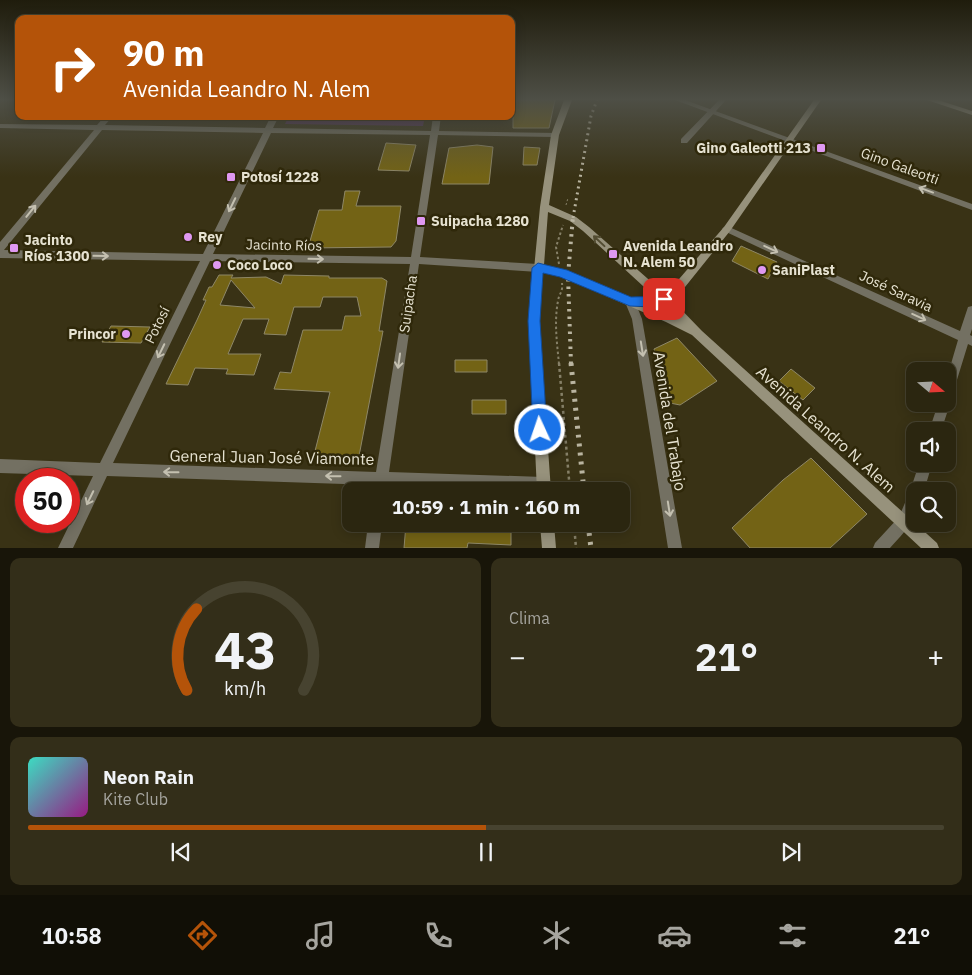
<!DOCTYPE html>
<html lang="es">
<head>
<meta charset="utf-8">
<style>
	body { margin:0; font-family:"IBM Plex Sans",sans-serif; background:#332e19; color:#f1f3f6; height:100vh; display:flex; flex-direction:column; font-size:19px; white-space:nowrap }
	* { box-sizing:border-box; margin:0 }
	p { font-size:16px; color:#a6a59f }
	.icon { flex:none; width:28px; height:28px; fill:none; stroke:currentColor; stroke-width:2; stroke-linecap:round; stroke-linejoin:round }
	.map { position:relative; height:548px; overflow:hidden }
	.panel { display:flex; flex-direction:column; gap:10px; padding:10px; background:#181509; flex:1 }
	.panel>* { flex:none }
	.guide { position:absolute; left:15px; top:15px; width:500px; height:105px; border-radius:10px; box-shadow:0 2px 12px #0003,0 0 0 1px #474330; background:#b45309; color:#fff; overflow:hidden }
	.needle { width:32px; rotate:109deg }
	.tools { position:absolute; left:906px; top:362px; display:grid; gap:10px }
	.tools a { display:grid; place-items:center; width:50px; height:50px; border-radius:10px; background:#2b2610; box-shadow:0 2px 12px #0003,0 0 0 1px #474330; font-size:25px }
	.speed { position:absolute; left:15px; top:468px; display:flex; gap:10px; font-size:25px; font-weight:700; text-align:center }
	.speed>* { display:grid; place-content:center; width:65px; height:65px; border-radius:50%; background:#2b2610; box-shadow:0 2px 12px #0003,0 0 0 1px #474330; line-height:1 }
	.speed .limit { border:8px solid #d22; background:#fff; color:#111 }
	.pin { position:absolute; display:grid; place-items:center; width:42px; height:42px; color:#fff; margin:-21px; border-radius:10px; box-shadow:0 2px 8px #0006 }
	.me { position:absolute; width:55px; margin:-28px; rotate:357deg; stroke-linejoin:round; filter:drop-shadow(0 0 4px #0008) }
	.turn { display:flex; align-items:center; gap:18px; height:105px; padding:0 25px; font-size:22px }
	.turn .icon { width:65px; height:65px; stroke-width:2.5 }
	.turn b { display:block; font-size:35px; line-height:42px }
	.big { font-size:38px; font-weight:700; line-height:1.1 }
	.panel .tile { flex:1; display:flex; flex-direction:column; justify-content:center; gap:8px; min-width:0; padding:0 18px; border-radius:10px; background:#332e19 }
	.panel .dial { align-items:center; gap:0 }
	.dial svg { height:130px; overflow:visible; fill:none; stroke:#474330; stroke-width:7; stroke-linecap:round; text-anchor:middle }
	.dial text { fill:#f1f3f6; stroke:none }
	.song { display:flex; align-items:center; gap:15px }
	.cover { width:60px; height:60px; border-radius:8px; background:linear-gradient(135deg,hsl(170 70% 55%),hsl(310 70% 35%)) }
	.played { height:5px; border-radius:2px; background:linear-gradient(90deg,#b45309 50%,#474330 50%) }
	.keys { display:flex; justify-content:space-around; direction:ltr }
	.heat { display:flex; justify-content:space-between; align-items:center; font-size:28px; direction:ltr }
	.panel .tiles { flex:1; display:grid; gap:10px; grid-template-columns:1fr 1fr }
	.tile:last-child { grid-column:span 2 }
	.trip { position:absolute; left:342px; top:482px; width:288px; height:50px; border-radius:10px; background:#2b2610; box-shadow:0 2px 12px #0003,0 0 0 1px #474330; font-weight:700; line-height:50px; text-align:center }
	.tab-bar { display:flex; height:80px; justify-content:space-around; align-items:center; background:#110f06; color:#a6a59f }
	.tab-bar .icon { width:35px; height:35px }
	.tab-bar .current { color:#b45309 }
	.tab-bar b { font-size:22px; color:#f1f3f6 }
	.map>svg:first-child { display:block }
	.green { fill:#56335f }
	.building { fill:#736315; stroke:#8e8767; fill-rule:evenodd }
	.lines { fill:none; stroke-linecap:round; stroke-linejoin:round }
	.path-far2 { stroke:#868068; stroke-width:1; stroke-dasharray:2 2; stroke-linecap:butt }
	.path-far1 { stroke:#868068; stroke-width:2; stroke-dasharray:2.5 2.5; stroke-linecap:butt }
	.path { stroke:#868068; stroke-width:2.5; stroke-dasharray:3 3; stroke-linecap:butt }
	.minor { fill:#737062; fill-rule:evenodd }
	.tertiary { fill:#737062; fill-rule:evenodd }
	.secondary { fill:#97927c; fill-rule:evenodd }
	.rail-far2 { stroke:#b9b4a0; stroke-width:3; stroke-dasharray:2 4; stroke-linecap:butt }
	.rail-far1 { stroke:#b9b4a0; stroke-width:4; stroke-dasharray:2.5 5; stroke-linecap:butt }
	.rail { stroke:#b9b4a0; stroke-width:5; stroke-dasharray:3 6; stroke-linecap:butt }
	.oneway { stroke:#c4c0b0 }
	.oneway2 { stroke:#534d32 }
	.route { fill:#1a73e8; stroke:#114b97 }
	.poi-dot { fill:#df98f1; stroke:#2f280a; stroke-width:2 }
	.labels { text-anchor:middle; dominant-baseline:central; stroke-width:5; stroke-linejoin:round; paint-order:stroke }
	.poi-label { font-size:14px; font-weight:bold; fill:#e6e2d1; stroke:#2f280a; text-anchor:start }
	.street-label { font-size:14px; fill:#e6e2d1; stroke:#2f280a }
	.near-street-label { font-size:16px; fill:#e6e2d1; stroke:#2f280a }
</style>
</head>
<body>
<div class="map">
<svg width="972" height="548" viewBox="0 0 972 548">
	<rect width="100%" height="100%" fill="#393215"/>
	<path class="green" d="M289,116H425L423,126L285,124Z"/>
	<path class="building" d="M513,100H555L549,128H513Z
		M386,143L416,145L409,171L378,170Z
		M477,145L493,147L489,184H442L449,148Z
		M524,147L540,148L537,165H523Z
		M345,191H360L356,206H401L396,241L391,247L308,248L319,210H342Z
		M741,246L777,262L768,279L732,261Z
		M219,275H233L231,278L266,277L281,284L284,275L329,276V278H382L387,281L379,331H383L359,456L314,455L330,392L274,389L280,372L291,373L303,330H342L345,316H361L357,297H323L320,307H294L286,335L264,334L269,319H243L228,354H261L254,375L226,374L228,369L195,368L188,385L166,384L197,320L206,300H203L209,287H212ZM231,280L255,308L220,305Z
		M111,326L150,327L141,343L102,342Z
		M677,338L717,381L680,405L670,403L654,349Z
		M455,360H487V372H455Z
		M791,369L815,388L803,400L779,381Z
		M472,400H506V414H472Z
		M811,458L867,514L830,548H750L732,528L783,480Z
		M406,524H511V545L468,543L467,548H404Z"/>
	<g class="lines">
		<path class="path-far2" d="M566,205L568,198"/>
		<path class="path-far1" d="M559,264L556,247L563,225
			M559,364C557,343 554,322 558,301C559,293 563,293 562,283"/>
		<path class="path" d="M559,363L570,491
			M574,524L576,548"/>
		<path class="minor" d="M719,100H726L687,143H681V139Z
			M105,116H113L105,125L265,128L271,116H279L273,128L431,131L433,116H441L439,131L558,133V137H555L438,135L420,257L538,264L543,268L538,272L419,264L389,472L543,477L548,479L550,484L548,489L543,491L388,485L387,491H373L374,485L107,476L73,548H58L93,476L0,473V459L100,463L200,261L0,258V242L94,130L0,128V124L97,125ZM102,130L263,133L203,254L4,250ZM271,133L430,135L411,257L213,254ZM210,261L410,264L376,472L113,463Z
			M727,226L960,331L968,307L972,306V329L970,335L972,336V346L968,344L952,396L948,397V374L958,340L724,231L722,229L724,227Z
			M630,298L634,299L642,319L682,548H668L632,319L625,302L626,299Z
			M948,400L950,404L941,431H929L938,404H948Z
			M919,464H932L924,491H915C915,523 911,525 890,548H873L875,543L899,517L910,491Z
			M368,524H382L379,548H365Z"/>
		<path class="tertiary" d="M675,100H685L972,204V210Z"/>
		<path class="secondary" d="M564,100H572L559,135L549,205L576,217L589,227L664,293L673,286L724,227L814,100H821L730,231L681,292L671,299L702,331L937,543L939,548H921L692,335L666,322L560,276L543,273L539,321L551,491H537L529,321L540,207L551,135ZM548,212L570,221L583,231L655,297L631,298L566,270L544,265ZM662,304L676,317L651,306Z
			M927,100H938L972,111V115Z
			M540,524H554L556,548H542Z"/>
		<path class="rail-far2" d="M573,218L591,116L597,100"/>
		<path class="rail-far1" d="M571,364L568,276L573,216"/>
		<path class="rail" d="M571,363L584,491
			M588,524L591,548"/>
	</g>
	<defs><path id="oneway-shaft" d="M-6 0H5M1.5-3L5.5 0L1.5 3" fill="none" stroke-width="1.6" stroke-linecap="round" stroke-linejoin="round" transform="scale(1.25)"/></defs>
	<g class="oneway">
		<use href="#oneway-shaft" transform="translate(926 190) rotate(-160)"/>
		<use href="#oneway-shaft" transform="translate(232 205) rotate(116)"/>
		<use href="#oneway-shaft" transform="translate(31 211) rotate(-51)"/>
		<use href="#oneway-shaft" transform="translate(771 249) rotate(25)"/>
		<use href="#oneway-shaft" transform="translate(101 256) rotate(1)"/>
		<use href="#oneway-shaft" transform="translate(316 259) rotate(1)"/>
		<use href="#oneway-shaft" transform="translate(919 317) rotate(25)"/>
		<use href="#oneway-shaft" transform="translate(642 349) rotate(81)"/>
		<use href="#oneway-shaft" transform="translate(161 351) rotate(116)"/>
		<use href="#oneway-shaft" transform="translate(399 361) rotate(98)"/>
		<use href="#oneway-shaft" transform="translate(171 472) rotate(-179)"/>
		<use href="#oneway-shaft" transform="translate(333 476) rotate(-179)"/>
		<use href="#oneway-shaft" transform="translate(90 498) rotate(116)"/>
		<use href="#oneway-shaft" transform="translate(669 509) rotate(81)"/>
	</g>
	<use class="oneway2" href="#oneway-shaft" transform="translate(599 241) rotate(-137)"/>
	<linearGradient id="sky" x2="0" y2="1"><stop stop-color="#1f1c0c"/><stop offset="0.56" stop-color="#4e4f46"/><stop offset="1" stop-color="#4e4f46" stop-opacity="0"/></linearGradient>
	<rect width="972" height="177" fill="url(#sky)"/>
	<path class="route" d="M538,263L567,270L631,297L669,296L670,299L669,303L652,307L630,306L560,277L543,273L540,321L547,430L545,434L540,436L535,434L533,430L528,321L532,268Z"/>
	<g class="poi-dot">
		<rect x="816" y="143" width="10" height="10" rx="2.5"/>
		<rect x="226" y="172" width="10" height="10" rx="2.5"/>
		<rect x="416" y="216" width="10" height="10" rx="2.5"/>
		<circle cx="188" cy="237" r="5"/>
		<rect x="9" y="243" width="10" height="10" rx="2.5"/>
		<rect x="608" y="249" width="10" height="10" rx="2.5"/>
		<circle cx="217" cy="265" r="5"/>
		<circle cx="762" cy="270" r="5"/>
		<circle cx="126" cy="334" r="5"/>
	</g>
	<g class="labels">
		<g class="poi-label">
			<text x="811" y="148" text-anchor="end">Gino Galeotti 213</text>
			<text x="241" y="177">Potosí 1228</text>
			<text x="431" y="221">Suipacha 1280</text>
			<text x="198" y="237">Rey</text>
			<text x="24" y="240">Jacinto<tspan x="24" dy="16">Ríos 1300</tspan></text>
			<text x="623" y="246">Avenida Leandro<tspan x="623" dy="16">N. Alem 50</tspan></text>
			<text x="227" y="265">Coco Loco</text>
			<text x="772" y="270">SaniPlast</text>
			<text x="116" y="334" text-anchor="end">Princor</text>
		</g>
		<g class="street-label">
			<text transform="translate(900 166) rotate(20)">Gino Galeotti</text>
			<text transform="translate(284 245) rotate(1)">Jacinto Ríos</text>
			<text transform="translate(896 291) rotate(25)">José Saravia</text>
			<text transform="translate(408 304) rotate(-82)">Suipacha</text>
			<text transform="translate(157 325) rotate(-64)">Potosí</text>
		</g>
		<g class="near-street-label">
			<text transform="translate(670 421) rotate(81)">Avenida del Trabajo</text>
			<text transform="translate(826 429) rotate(42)">Avenida Leandro N. Alem</text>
			<text transform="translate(272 457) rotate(1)">General Juan José Viamonte</text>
		</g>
	</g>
</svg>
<div class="tools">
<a><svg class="needle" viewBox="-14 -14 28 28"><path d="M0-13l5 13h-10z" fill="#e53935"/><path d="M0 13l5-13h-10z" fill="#a6a59f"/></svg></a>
<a><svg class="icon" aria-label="sound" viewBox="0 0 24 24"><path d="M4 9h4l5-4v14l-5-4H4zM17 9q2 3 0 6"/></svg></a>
<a><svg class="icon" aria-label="search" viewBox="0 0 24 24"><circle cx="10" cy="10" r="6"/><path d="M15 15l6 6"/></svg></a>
</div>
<div class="speed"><div class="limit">50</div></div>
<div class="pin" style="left:664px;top:299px;background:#d93025"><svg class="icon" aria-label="arrive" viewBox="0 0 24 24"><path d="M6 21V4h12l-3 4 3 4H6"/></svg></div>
<svg class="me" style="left:540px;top:430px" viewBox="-20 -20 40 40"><circle r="17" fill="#1a73e8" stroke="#fff" stroke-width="3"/><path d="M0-11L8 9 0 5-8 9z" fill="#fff"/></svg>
<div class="trip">10:59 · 1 min · 160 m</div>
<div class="guide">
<div class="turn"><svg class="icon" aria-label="right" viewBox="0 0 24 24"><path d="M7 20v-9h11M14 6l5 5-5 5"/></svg><div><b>90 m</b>Avenida Leandro N. Alem</div></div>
</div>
</div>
<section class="panel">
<div class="tiles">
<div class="tile dial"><svg viewBox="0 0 100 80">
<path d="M14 69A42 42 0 1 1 86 69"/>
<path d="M14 69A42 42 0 0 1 20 19" stroke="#b45309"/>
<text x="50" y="56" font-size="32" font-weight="700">43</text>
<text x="50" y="72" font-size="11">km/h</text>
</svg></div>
<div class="tile"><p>Clima</p>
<div class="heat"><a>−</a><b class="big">21°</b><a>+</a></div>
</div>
<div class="tile">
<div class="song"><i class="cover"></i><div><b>Neon Rain</b><p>Kite Club</p></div></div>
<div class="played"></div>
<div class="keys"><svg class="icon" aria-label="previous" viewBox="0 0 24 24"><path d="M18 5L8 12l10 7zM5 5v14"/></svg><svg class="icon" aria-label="pause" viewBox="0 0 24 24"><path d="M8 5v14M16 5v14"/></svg><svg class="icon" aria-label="next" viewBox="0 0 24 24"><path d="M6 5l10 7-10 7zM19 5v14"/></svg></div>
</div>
</div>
</section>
<nav class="tab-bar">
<b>10:58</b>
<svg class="icon current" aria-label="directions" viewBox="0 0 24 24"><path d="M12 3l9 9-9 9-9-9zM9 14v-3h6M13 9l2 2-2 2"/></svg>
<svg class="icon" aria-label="music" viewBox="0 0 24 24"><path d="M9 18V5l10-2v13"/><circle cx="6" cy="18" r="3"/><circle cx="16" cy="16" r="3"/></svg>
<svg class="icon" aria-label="phone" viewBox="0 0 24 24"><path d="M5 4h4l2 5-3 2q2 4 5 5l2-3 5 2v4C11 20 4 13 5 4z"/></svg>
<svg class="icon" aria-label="climate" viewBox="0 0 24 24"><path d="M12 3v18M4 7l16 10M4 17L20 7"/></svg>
<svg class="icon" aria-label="car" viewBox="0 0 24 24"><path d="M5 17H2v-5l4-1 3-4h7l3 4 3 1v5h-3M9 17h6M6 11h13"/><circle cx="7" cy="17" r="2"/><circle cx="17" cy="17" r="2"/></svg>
<svg class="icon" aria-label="filters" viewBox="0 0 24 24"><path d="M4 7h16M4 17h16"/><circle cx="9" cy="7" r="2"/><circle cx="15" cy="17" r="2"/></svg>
<b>21°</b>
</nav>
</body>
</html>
